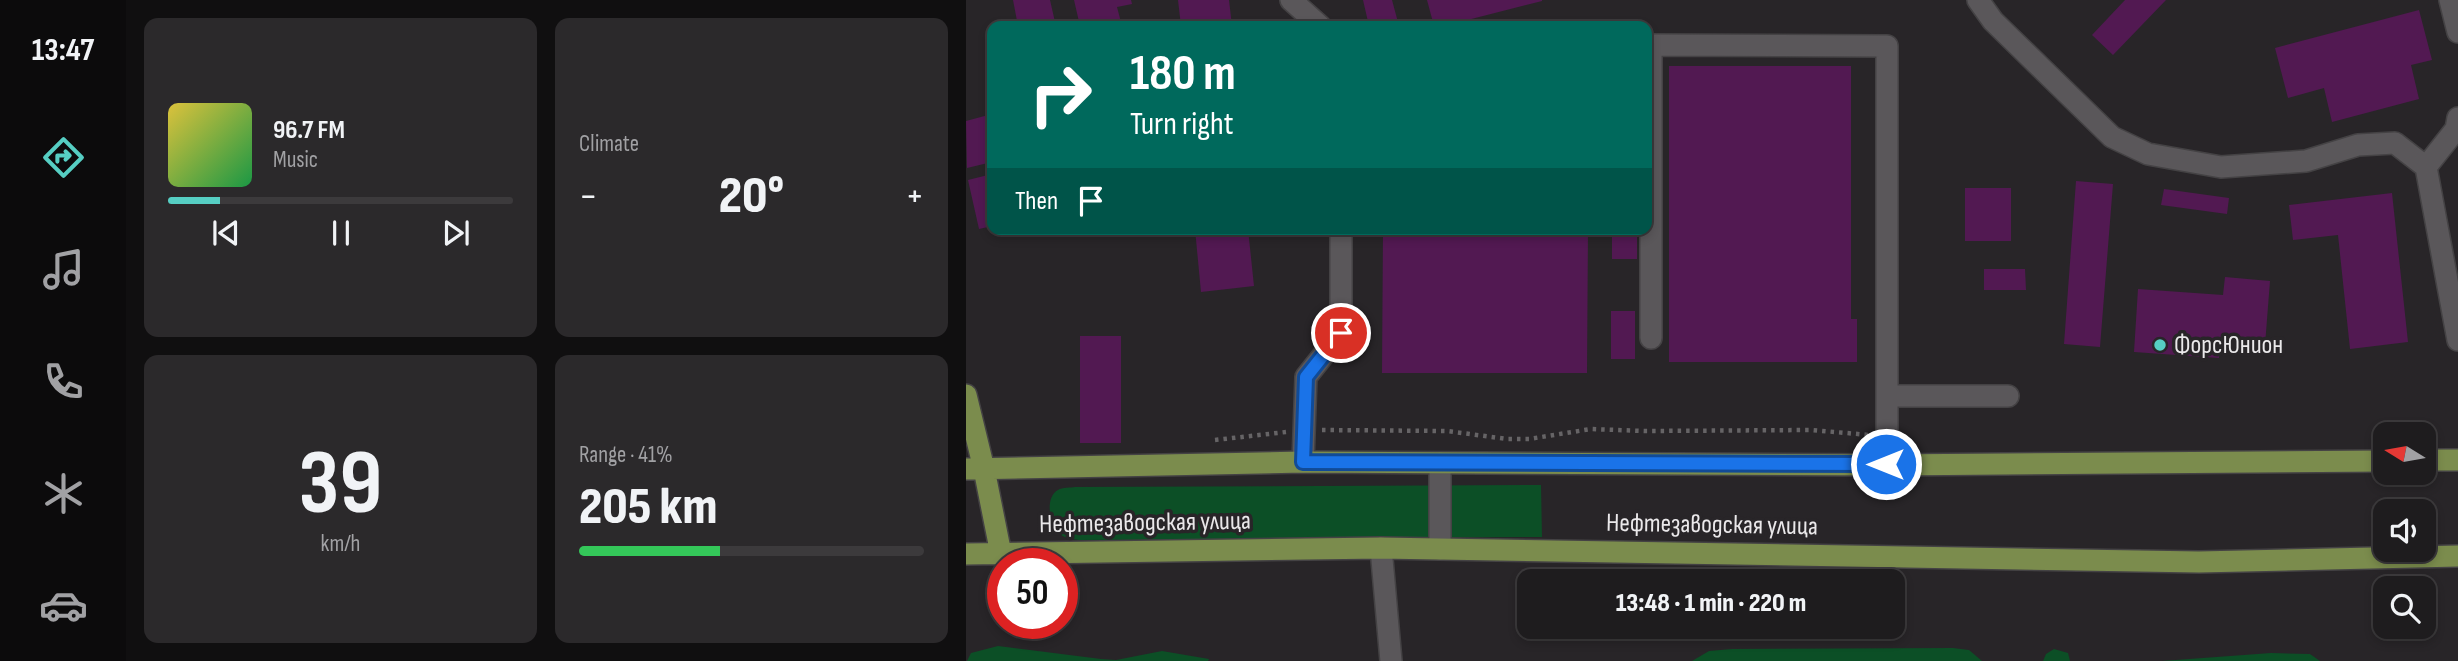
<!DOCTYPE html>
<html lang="en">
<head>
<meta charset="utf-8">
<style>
	body { margin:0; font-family:"Sofia Sans Condensed",sans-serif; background:#2b292b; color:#f1f3f6; height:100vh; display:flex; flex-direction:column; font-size:26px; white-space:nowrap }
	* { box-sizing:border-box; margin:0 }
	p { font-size:23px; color:#a1a1a4 }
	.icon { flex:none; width:38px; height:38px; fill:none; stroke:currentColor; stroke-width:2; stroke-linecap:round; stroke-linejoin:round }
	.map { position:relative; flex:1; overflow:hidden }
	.side { display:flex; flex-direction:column; gap:18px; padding:18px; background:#100f10; width:840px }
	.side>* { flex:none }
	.hud { position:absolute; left:21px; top:21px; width:665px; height:214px; border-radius:14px; box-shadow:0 4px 10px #0003,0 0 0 2px #3c3a3c; background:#00695c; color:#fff; overflow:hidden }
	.needle { width:46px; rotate:281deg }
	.buttons { position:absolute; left:1407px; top:422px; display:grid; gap:14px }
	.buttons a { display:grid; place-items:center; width:63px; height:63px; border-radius:14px; background:#1e1c1e; box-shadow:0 4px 10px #0003,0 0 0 2px #3c3a3c; font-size:35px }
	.speed { position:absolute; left:21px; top:548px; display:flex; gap:14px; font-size:35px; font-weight:700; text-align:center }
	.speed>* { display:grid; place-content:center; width:91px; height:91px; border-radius:50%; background:#1e1c1e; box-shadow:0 4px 10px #0003,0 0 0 2px #3c3a3c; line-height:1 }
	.speed .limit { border:10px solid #d22; background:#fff; color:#111 }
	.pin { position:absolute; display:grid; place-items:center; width:60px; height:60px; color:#fff; margin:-30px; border:4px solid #fff; border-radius:50%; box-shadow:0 2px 7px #0007 }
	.me { position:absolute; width:77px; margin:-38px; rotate:270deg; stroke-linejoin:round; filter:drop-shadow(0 0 5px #0008) }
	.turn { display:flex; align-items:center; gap:24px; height:147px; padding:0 28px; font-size:32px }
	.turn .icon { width:91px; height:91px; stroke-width:2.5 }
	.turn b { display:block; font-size:49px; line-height:60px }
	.then { display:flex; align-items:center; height:66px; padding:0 28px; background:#0003; gap:14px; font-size:26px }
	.big { font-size:52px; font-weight:800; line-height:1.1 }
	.side .widget { flex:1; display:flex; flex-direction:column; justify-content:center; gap:10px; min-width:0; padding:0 24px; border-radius:14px; background:#2b292b }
	.side .dial { align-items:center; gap:0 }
	.dial b { font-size:91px; line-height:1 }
	.song { display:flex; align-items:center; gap:21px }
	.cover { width:84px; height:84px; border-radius:10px; background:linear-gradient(135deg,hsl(50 70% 55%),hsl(140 70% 35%)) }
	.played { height:7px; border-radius:4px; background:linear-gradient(90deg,#56cec3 15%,#3c3a3c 15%) }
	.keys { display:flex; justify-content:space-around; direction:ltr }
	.heat { display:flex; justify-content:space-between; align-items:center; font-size:38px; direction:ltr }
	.charge { height:10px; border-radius:5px; background:linear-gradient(90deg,#34c759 41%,#3c3a3c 0) }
	.side .tiles { flex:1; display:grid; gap:18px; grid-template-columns:repeat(2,1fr) }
	.trip { position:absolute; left:551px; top:569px; width:388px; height:70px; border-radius:14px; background:#1e1c1e; box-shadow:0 4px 10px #0003,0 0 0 2px #3c3a3c; font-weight:800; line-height:70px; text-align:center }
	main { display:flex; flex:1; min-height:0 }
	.tabs { display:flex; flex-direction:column; width:126px; justify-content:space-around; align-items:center; background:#0c0b0c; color:#a1a1a4 }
	.tabs .icon { width:49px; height:49px }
	.tabs .active { color:#56cec3 }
	.tabs b { font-size:32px; color:#f1f3f6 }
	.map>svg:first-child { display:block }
	.green { fill:#0c4f26 }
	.building { fill:#521952 }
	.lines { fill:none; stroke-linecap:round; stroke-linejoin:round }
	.minor-casing { stroke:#444244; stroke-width:24 }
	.major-casing { stroke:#444244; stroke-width:24 }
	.path { stroke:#666466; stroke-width:4.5; stroke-dasharray:3.5 5; stroke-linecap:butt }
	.minor { stroke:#5a575a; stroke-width:21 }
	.major { stroke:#7b8c4d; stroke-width:21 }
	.route-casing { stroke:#114b97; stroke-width:18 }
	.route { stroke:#1a73e8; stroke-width:12 }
	.poi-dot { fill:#56cec3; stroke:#282528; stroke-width:2.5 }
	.labels { text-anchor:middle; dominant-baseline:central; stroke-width:7; stroke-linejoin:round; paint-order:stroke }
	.poi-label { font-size:26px; fill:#eae8ea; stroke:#282528; text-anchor:start }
	.street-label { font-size:26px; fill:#eae8ea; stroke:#282528 }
</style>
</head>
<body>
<main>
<nav class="tabs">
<b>13:47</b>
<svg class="icon active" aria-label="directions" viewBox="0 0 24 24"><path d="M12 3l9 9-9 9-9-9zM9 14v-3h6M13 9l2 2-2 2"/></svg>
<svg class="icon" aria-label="music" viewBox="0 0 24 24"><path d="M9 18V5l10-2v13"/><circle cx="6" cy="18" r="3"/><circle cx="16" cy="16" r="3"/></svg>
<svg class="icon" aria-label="phone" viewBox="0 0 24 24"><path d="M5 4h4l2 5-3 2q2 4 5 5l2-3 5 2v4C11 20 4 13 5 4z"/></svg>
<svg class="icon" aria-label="climate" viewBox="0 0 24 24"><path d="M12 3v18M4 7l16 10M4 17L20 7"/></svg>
<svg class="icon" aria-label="car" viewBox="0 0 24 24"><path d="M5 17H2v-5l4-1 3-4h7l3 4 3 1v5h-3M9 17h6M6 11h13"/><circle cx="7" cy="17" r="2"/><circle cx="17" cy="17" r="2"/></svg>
</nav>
<section class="side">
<div class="tiles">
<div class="widget">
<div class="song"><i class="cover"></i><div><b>96.7 FM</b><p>Music</p></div></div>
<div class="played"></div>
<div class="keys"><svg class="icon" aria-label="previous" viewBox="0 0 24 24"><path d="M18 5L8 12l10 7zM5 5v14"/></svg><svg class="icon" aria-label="pause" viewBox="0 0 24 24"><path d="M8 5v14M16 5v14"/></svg><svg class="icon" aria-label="next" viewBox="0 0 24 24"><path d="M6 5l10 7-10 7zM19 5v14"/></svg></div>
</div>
<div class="widget"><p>Climate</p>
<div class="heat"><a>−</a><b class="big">20°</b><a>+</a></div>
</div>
<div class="widget dial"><b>39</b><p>km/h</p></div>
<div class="widget"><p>Range · 41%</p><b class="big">205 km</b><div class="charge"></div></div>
</div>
</section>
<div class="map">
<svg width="1492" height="661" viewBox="0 0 1492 661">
	<rect width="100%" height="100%" fill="#282528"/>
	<path class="green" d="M575,485L576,537L113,540C105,539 97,538 92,532C83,522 79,497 92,490C96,487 105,488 109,487Z
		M32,646L135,659L150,660L196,651L243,659L242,661H1L5,653Z
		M987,648L1003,650L1016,661H726L743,651L766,649Z
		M1088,649L1102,653L1104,661H1077L1080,654Z
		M1305,653L1344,654L1354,661H1196Z"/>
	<path class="building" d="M47,0H84L89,22L70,26H52Z
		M108,0H165L166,4L151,7L156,26H114Z
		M212,0H263L266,26H215Z
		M397,0H426L433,26H403Z
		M461,0H576V1L478,26H468Z
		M1159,0H1200L1147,55L1126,35Z
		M1453,10L1466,60L1445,65L1453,99L1366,122L1358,88L1322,98L1309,48Z
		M703,66H885V319H891V362H703Z
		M26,114V162L1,168L0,121Z
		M22,175L26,190V226L13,229L2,180Z
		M1110,181L1147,184L1134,347L1098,344Z
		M999,188H1045V241H999Z
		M1198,189L1263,198L1261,214L1195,205Z
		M1426,193L1442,342L1384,349L1372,235L1327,240L1323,205Z
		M229,229H282L288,286L235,292Z
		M417,229H622L621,373H416Z
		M646,229H671V259H646Z
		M1018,269H1059L1060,290H1018Z
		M1259,277L1304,281L1299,345L1254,341L1253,358L1168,352L1172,289L1257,295Z
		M645,311H669V359H645Z
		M114,336H155V443H114Z"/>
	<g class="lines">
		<defs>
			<path id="minor" d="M325,0L354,26
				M1012,0L1027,21L1146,137L1182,154L1255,167L1340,161L1392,145L1429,143L1460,167L1492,340
				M1484,0L1492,32
				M681,45L921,46V465
				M1460,167L1490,129L1492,118
				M685,338V45
				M921,396H1042
				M337,462L340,377L375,333V229
				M415,548L425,661
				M474,549V463"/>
			<path id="major" d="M0,395L18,469L35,554
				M1458,460H1492
				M0,469L337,462L921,465L1419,461
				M0,554L415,548L1233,562L1492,556"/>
		</defs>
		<use href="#minor" class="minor-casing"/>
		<use href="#major" class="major-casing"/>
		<path class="path" d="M356,430L481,431L541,439H563L625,429L678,431L846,430L903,435
			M249,440L320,432"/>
		<use href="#minor" class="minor"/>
		<use href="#major" class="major"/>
	</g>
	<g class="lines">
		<defs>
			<path id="route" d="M375,333L340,377L337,462L920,464"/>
		</defs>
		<use href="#route" class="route-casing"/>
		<use href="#route" class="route"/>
	</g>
	<circle class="poi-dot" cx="1194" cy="345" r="7"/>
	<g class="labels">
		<g class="poi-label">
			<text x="1208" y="345">ФорсЮнион</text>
		</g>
		<g class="street-label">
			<text transform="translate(179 523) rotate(-1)">Нефтезаводская улица</text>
			<text transform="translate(746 525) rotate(1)">Нефтезаводская улица</text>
		</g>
	</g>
</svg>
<div class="buttons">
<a><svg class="needle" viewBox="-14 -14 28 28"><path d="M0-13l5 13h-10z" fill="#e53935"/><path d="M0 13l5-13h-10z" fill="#a1a1a4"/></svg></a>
<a><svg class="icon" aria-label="sound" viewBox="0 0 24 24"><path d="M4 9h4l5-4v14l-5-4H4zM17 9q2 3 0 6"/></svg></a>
<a><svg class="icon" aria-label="search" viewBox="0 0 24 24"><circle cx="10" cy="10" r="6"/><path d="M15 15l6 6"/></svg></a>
</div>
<div class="speed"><div class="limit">50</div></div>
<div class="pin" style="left:375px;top:333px;background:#d93025"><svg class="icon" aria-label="arrive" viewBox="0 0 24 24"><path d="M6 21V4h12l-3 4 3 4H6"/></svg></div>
<svg class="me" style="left:920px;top:464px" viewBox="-20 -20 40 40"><circle r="17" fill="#1a73e8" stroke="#fff" stroke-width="3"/><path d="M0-11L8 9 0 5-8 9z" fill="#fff"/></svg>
<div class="trip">13:48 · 1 min · 220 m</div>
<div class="hud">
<div class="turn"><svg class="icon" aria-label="right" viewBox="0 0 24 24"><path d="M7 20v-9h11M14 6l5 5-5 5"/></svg><div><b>180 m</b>Turn right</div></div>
<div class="then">Then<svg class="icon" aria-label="arrive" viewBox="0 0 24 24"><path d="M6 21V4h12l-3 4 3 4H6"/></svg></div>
</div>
</div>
</main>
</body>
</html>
